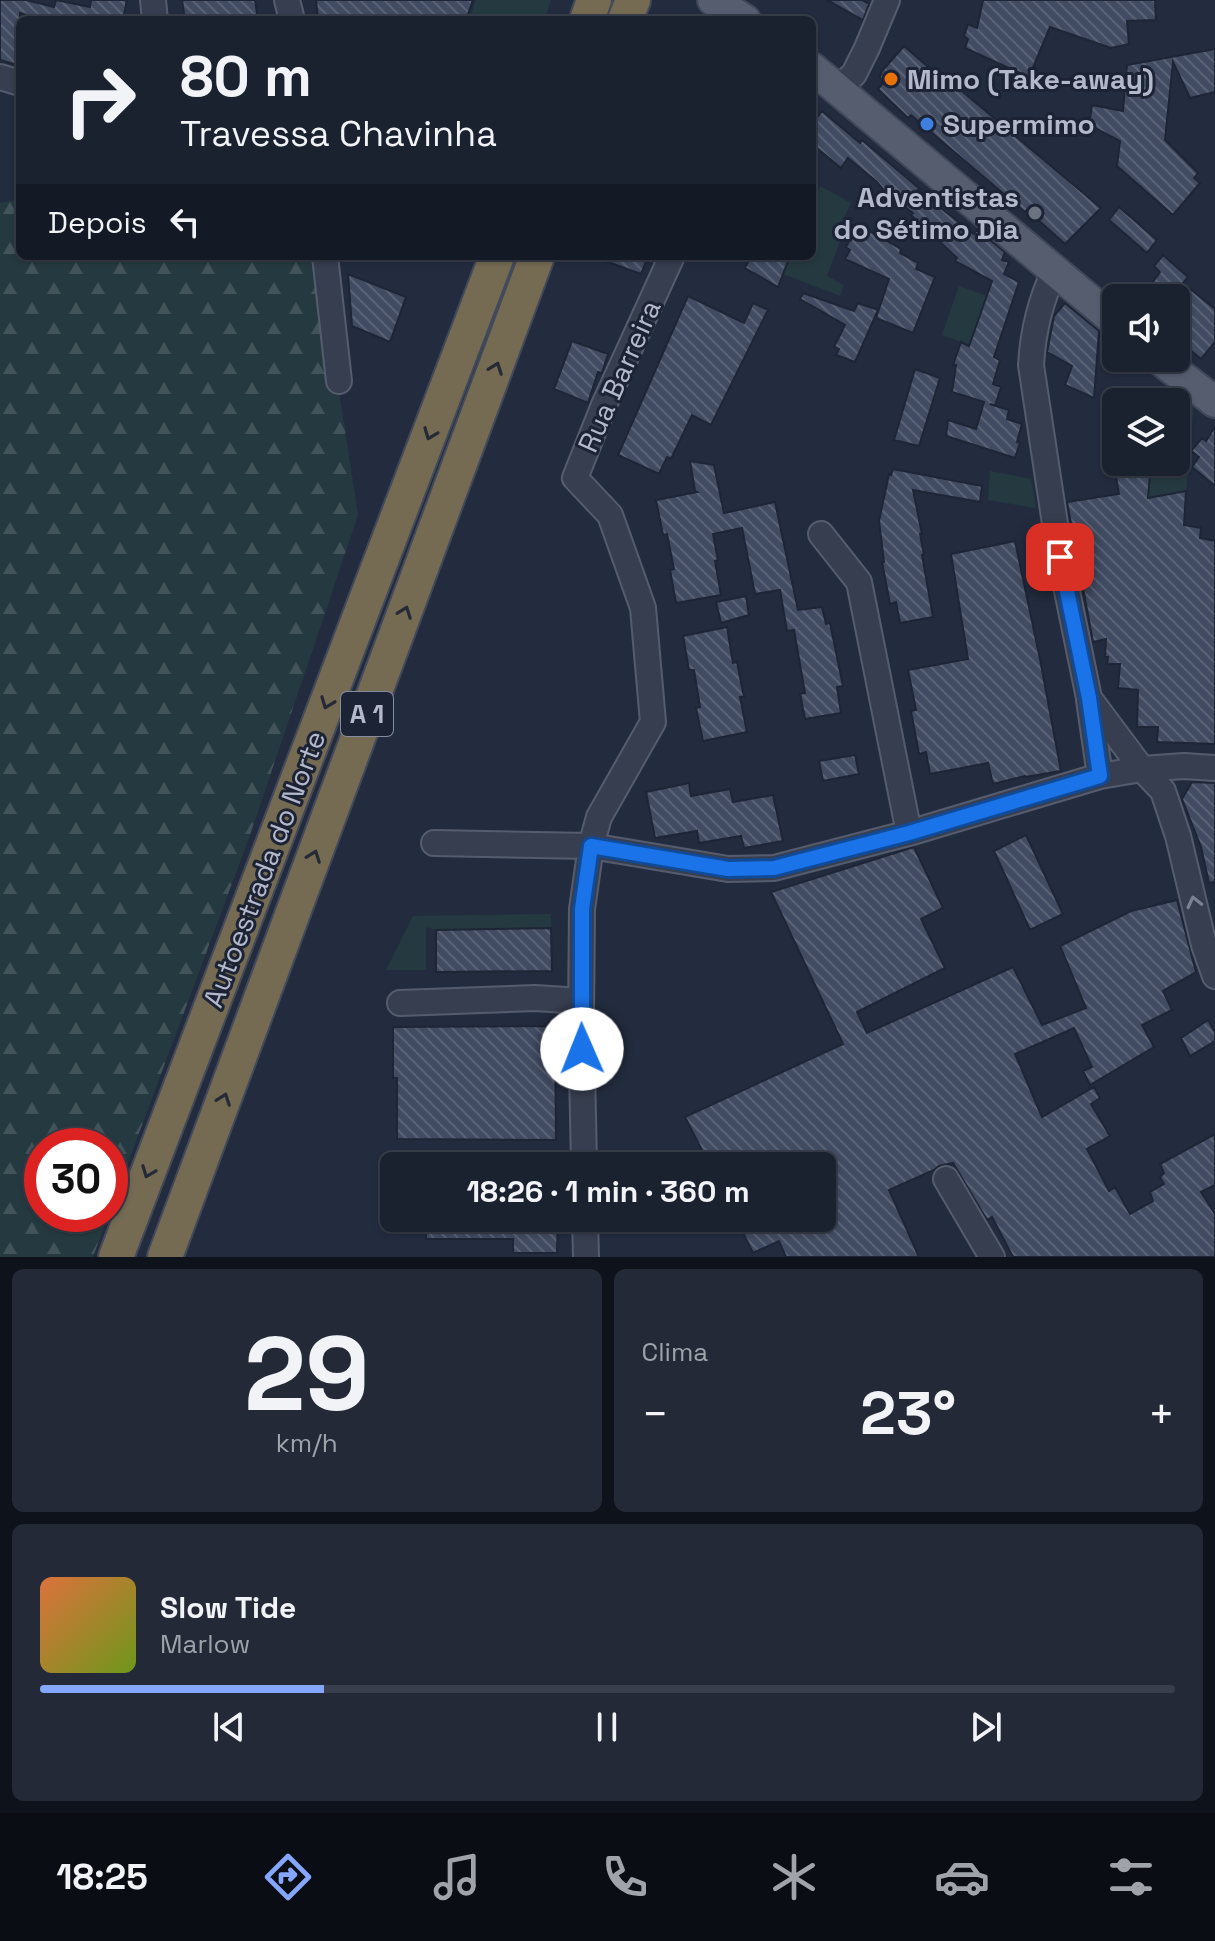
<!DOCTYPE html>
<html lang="pt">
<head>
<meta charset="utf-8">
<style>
	body { margin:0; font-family:"Space Grotesk",sans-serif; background:#232937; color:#f1f3f6; height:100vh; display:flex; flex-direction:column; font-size:30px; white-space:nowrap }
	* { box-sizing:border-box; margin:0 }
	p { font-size:26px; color:#9fa3aa }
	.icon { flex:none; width:44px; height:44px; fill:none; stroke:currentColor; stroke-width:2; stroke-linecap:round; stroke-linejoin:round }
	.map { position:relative; height:1257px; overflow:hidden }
	.panel { display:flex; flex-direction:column; gap:12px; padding:12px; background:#0e121a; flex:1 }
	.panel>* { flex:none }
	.banner { position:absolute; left:16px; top:16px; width:800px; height:244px; border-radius:12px; box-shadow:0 2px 6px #0004,0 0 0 2px #383e4b; background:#1a212f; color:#f1f3f6; overflow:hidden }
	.tools { position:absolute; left:1102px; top:284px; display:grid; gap:16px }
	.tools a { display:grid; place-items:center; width:88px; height:88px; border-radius:12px; background:#1a212f; box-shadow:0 2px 6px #0004,0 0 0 2px #383e4b; font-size:40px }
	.speed { position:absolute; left:24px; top:1128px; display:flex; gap:16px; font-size:40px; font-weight:700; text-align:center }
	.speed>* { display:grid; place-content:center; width:104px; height:104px; border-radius:50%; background:#1a212f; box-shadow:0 2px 6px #0004,0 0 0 2px #383e4b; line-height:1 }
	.speed .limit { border:12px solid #d22; background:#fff; color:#111 }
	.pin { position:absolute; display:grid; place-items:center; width:68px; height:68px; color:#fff; margin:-34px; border-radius:16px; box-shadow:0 4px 12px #0006 }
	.me { position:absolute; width:88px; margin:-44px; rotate:359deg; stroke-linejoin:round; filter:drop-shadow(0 0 6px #0008) }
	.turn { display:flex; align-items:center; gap:28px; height:168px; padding:0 32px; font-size:36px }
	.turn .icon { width:104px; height:104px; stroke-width:2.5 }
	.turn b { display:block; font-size:56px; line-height:68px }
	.then { display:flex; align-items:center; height:76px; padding:0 32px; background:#0003; gap:16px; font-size:30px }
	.big { font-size:60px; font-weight:700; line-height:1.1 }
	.panel .widget { flex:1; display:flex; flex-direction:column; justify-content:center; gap:12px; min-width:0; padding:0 28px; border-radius:12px; background:#232937 }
	.panel .dial { align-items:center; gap:0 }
	.dial b { font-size:104px; line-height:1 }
	.song { display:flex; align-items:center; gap:24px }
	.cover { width:96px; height:96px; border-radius:12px; background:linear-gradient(135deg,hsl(20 70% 55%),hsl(80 70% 35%)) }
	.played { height:8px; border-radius:4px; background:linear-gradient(90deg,#84a7fd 25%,#383e4b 25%) }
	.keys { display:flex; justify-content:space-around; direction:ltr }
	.heat { display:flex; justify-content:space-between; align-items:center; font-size:44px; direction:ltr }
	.panel .tiles { flex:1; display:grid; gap:12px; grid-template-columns:1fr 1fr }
	.widget:last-child { grid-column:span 2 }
	.trip { position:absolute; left:380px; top:1152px; width:456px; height:80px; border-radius:12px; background:#1a212f; box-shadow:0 2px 6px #0004,0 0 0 2px #383e4b; font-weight:700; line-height:80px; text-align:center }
	.menu { display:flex; height:128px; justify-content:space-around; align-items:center; background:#0a0d13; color:#9fa3aa }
	.menu .icon { width:56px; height:56px }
	.menu .current { color:#84a7fd }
	.menu b { font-size:36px; color:#f1f3f6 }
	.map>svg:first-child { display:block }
	.forest { fill:url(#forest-firs) }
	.garden { fill:#253a40 }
	.building { fill:url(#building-back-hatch); stroke:#1e2536; stroke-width:2 }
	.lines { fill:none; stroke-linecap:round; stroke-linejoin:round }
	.minor-casing { stroke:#555c6d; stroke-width:28 }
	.major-casing { stroke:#404758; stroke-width:34 }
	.highway-casing { stroke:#42495a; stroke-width:38 }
	.minor { stroke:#373e4f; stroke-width:24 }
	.major { stroke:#555d6f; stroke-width:30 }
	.highway { stroke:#756b53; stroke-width:34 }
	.oneway { stroke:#252a37 }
	.oneway2 { stroke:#7b8293 }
	.route-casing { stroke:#114b97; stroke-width:20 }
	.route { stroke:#1a73e8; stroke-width:14 }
	.food-dot { fill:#e8710a; stroke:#1c2334; stroke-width:3 }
	.shop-dot { fill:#3f7fe0; stroke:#1c2334; stroke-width:3 }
	.worship-dot { fill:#6b7280; stroke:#1c2334; stroke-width:3 }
	.labels { text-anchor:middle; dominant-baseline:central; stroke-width:6; stroke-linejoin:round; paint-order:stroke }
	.shield { fill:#1c2334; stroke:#868c9d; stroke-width:2 }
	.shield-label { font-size:26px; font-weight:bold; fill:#b3b9ca }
	.poi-label { font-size:28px; font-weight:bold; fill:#b3b9ca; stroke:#1c2334; text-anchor:start }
	.street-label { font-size:28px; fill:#b3b9ca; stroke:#1c2334 }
</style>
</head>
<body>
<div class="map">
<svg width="1215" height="1257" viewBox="0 0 1215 1257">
	<defs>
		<pattern id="forest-firs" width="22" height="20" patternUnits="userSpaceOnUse" patternTransform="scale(2)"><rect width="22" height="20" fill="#253a40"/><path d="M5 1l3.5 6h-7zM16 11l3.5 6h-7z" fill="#42545a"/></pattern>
		<pattern id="building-back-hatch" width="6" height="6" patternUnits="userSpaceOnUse" patternTransform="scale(2)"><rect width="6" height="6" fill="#414b61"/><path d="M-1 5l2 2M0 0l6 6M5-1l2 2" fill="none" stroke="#5a6376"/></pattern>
	</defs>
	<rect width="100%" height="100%" fill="#232c3f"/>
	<path class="forest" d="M20,199V256H318L358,515L250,835L110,1211V1146H42V1214H109L93,1257H0V203Z"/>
	<path class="garden" d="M476,0H551L544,20H476L470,17Z
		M820,186L851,203L834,237L840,241L827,276L844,285L840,296L783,274L790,256H812V205Z
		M959,286L987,296L970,345L942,335Z
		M1182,393L1194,403L1186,491L1148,498L1151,462H1176Z
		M990,471L1031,479L1036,508L988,500Z
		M551,914V928L436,930L426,927V970H386L413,916Z"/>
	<path class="building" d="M0,0H26L54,7L56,0L90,7L91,0H127L123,20H45L20,13V66L0,60Z
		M182,0H255L258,20H185Z
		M316,0H473L466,20H318Z
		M827,0H862L869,4L863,20Z
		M983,0H1155L1156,20L1127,21L1129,44L1111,48L1050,27L1029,77L965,48L968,39L964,36L968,24L977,28Z
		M904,46L942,79L944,76L1101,208L1065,244L1027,210L1025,212L911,115L908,118L878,89L883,83L880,77L882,71Z
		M1215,49V92L1190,98L1173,62L1165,140L1198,173L1194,178L1200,183L1173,215L1117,166L1120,141L1089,125L1092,105L1123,111L1127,65Z
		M822,111L860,143L862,140L920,189L918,190L974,234L977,230L1005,252L1002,260L1009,262L1004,274L1019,282L994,357L1000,360L993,384L1001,387L995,406L990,404L1009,410L1007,419L1022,424L1017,442L1020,443L1015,458L946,436L948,420L976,429L984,402L952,392L956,365H953L961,342L969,346L992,281L955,261L957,258L911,215L913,213L886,193L877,182L848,158L841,168L812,144V124Z
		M1119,207L1157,240L1147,253L1109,220Z
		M862,227L901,249L900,253L918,263L916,269L935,277L913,333L876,318L889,279L845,259L850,250L846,247L852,236L856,238Z
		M1163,255L1188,277L1183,283L1215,309V342L1201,359L1176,338V298H1141L1160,272L1154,266Z
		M597,256H648L641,274L597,258Z
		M751,256H790L778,287L745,268Z
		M348,274L406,297L390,342L352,326Z
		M803,293L854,311L858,303L878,310L855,362L836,355L839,349L834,347L845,325L800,299Z
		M688,296L744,323L753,303L768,310L711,425L692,415L671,459L667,457L659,474L618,455Z
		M1065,303L1099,331L1094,398L1065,385L1072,366L1047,352L1054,316Z
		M572,341L608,354L602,373L598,372L588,403L554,389Z
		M915,369L940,378L919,446L894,440Z
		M1215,426V486L1192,467L1199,457L1191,451L1202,438L1206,441Z
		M690,461L714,465L724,513L775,502L798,610L822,607L826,624L830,623L843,686L837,687L841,713L805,719L800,694L805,693L794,630L787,631L780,590L755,594L742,528L713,534L718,560L715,561L721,595L676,603L670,570L674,569L667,534L663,535L656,500L697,492L695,491Z
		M1116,462H1151L1148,498L1186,491L1184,525L1201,528L1200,538L1215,541V744L1157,742L1158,727H1137L1138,690L1118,688L1120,664H1107L1108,657H1105L1106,639L1093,642L1067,502L1119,494L1115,471Z
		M893,469L982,486L980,502L913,490L922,534H920L924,555H922L933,617L900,623L896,602L890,604L882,562H884L879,521L889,474L891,475Z
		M1015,541L1040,659L1061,771L1025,777V776L993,784L988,763L930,774L926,752L919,754L911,711L916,710L908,670L968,659L951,554Z
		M746,596L749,615L721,623L716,602Z
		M727,627L733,663L737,662L744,697H740L747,732L703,741L696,708L700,707L694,670H689L683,636Z
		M855,755L859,774L823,781L819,761Z
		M1192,782L1215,783V882L1209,883L1201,847L1182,799Z
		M689,783L691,796L730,789L733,802L773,795L783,841L744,848L741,836L699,843L697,831L655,838L646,792Z
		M1026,835L1063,914L1030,930L994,851Z
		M914,847L943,908L921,919L945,968L857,1012L867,1033L1013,967L1042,1025L1086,1008L1060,946L1131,911L1177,900L1196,972L1163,991L1172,1010L1142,1025L1154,1047L1090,1085L1083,1071L1092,1067L1074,1028L1015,1054L1042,1117L1094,1087L1100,1098L1091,1104L1110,1136L1087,1149L1109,1191L1115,1187L1130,1214L1153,1201L1150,1192L1164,1184L1160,1177L1164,1173L1160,1164L1215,1134V1185L1201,1192L1215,1214V1257H1013L992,1217L987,1220L953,1163L939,1166L934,1170L889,1190L919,1257H786L779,1241L753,1253L736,1218H822V1166H710L685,1117L843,1044L771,892Z
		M551,928L552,971L436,972V930Z
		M1208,1020L1215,1032V1041L1190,1056L1181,1038Z
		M555,1026L556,1140L397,1139V1078H393V1027Z
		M426,1218H558L557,1253H513V1239H426Z"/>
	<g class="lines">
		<defs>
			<path id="minor" d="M153,0L155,20
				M287,0L292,20
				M0,77L20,83
				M838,89L854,74L867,48L887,0
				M325,256L339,381
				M1055,270C1040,301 1033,330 1031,365L1060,557L1089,698L1142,769L1163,791L1178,836L1204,945L1215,976
				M821,534L859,582L909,833
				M1089,700L1100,776
				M434,843L591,846L728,869L774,868L909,833L1100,776L1142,769L1184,766L1215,768
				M400,1003L535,998L581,1001
				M584,1166L581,1019L582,909L591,846L599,817L653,722L643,608L610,515L575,478L604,405L672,256
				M946,1179L992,1257
				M585,1218L586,1257"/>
			<path id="major" d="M713,0L745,20
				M812,68L1116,322
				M1158,358L1215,402"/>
			<path id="highway" d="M587,20L594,0
				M625,20L633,0
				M116,1257L497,256
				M165,1257L537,256"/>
		</defs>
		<use href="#minor" class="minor-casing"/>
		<use href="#major" class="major-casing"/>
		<use href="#highway" class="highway-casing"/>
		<use href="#minor" class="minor"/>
		<use href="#major" class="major"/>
		<use href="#highway" class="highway"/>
	</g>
	<defs><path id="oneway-chevron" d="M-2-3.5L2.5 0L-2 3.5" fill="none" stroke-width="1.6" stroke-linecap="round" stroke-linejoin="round" transform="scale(2)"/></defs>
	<g class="oneway">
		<use href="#oneway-chevron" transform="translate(496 368) rotate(-70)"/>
		<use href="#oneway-chevron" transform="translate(430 434) rotate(111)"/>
		<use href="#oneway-chevron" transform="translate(405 612) rotate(-70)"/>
		<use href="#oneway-chevron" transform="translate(327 703) rotate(111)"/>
		<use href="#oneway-chevron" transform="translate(314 856) rotate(-70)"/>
		<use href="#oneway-chevron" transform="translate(224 1099) rotate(-70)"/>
		<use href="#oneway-chevron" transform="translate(148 1172) rotate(111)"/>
	</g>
	<use class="oneway2" href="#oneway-chevron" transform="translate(1194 902) rotate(-103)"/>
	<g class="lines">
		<defs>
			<path id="route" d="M582,1049V909L591,846L728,869L774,868L909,833L1100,776L1089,698L1060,557"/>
		</defs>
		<use href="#route" class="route-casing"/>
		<use href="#route" class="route"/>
	</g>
	<circle class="food-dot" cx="891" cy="79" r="8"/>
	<circle class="shop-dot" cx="927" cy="124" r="8"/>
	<circle class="worship-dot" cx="1035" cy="213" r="8"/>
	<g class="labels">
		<rect class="shield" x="341" y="692" width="52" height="44" rx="6"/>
		<g class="shield-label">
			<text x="367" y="714">A 1</text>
		</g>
		<g class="poi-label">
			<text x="907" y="79">Mimo (Take-away)</text>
			<text x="943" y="124">Supermimo</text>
			<text x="1019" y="197" text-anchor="end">Adventistas<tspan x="1019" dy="32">do Sétimo Dia</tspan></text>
		</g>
		<g class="street-label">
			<text transform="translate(619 376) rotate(-66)">Rua Barreira</text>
			<text transform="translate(264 869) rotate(-69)">Autoestrada do Norte</text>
		</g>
	</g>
</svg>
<div class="tools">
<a><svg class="icon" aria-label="sound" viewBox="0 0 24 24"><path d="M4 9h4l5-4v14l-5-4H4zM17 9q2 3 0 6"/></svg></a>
<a><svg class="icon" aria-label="layers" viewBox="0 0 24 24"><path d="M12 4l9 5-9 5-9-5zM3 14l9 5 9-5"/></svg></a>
</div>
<div class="speed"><div class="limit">30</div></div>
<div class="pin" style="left:1060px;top:557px;background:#d93025"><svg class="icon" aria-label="arrive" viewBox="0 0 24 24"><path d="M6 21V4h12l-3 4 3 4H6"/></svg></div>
<svg class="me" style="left:582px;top:1049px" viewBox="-20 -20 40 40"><circle r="19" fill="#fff"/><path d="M0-13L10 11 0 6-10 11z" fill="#1a73e8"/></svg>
<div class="trip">18:26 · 1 min · 360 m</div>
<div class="banner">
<div class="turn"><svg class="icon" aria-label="right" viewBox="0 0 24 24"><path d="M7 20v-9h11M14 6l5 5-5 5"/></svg><div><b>80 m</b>Travessa Chavinha</div></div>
<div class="then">Depois<svg class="icon" aria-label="left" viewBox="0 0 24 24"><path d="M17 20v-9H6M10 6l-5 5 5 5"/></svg></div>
</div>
</div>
<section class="panel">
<div class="tiles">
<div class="widget dial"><b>29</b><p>km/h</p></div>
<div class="widget"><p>Clima</p>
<div class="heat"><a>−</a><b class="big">23°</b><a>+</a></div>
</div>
<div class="widget">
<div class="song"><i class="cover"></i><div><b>Slow Tide</b><p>Marlow</p></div></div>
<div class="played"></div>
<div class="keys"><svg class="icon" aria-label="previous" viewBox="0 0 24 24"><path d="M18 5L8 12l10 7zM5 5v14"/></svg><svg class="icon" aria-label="pause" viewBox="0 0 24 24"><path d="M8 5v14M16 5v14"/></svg><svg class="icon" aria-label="next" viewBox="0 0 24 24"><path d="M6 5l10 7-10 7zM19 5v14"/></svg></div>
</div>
</div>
</section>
<nav class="menu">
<b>18:25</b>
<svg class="icon current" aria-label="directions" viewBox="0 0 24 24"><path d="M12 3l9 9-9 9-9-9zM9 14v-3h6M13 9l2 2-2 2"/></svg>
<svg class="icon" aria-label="music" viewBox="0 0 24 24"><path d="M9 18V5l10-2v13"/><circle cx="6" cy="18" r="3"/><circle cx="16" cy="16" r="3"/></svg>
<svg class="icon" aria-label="phone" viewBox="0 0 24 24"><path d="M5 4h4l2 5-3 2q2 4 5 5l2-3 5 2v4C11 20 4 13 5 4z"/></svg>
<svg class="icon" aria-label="climate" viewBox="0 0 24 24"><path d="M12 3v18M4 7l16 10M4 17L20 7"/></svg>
<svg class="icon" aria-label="car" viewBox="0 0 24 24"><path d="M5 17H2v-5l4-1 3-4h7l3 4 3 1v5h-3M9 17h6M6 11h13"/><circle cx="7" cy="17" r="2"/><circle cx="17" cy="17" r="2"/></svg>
<svg class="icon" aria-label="filters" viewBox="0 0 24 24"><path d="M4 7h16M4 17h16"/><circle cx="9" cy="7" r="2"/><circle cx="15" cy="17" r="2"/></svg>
</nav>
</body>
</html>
